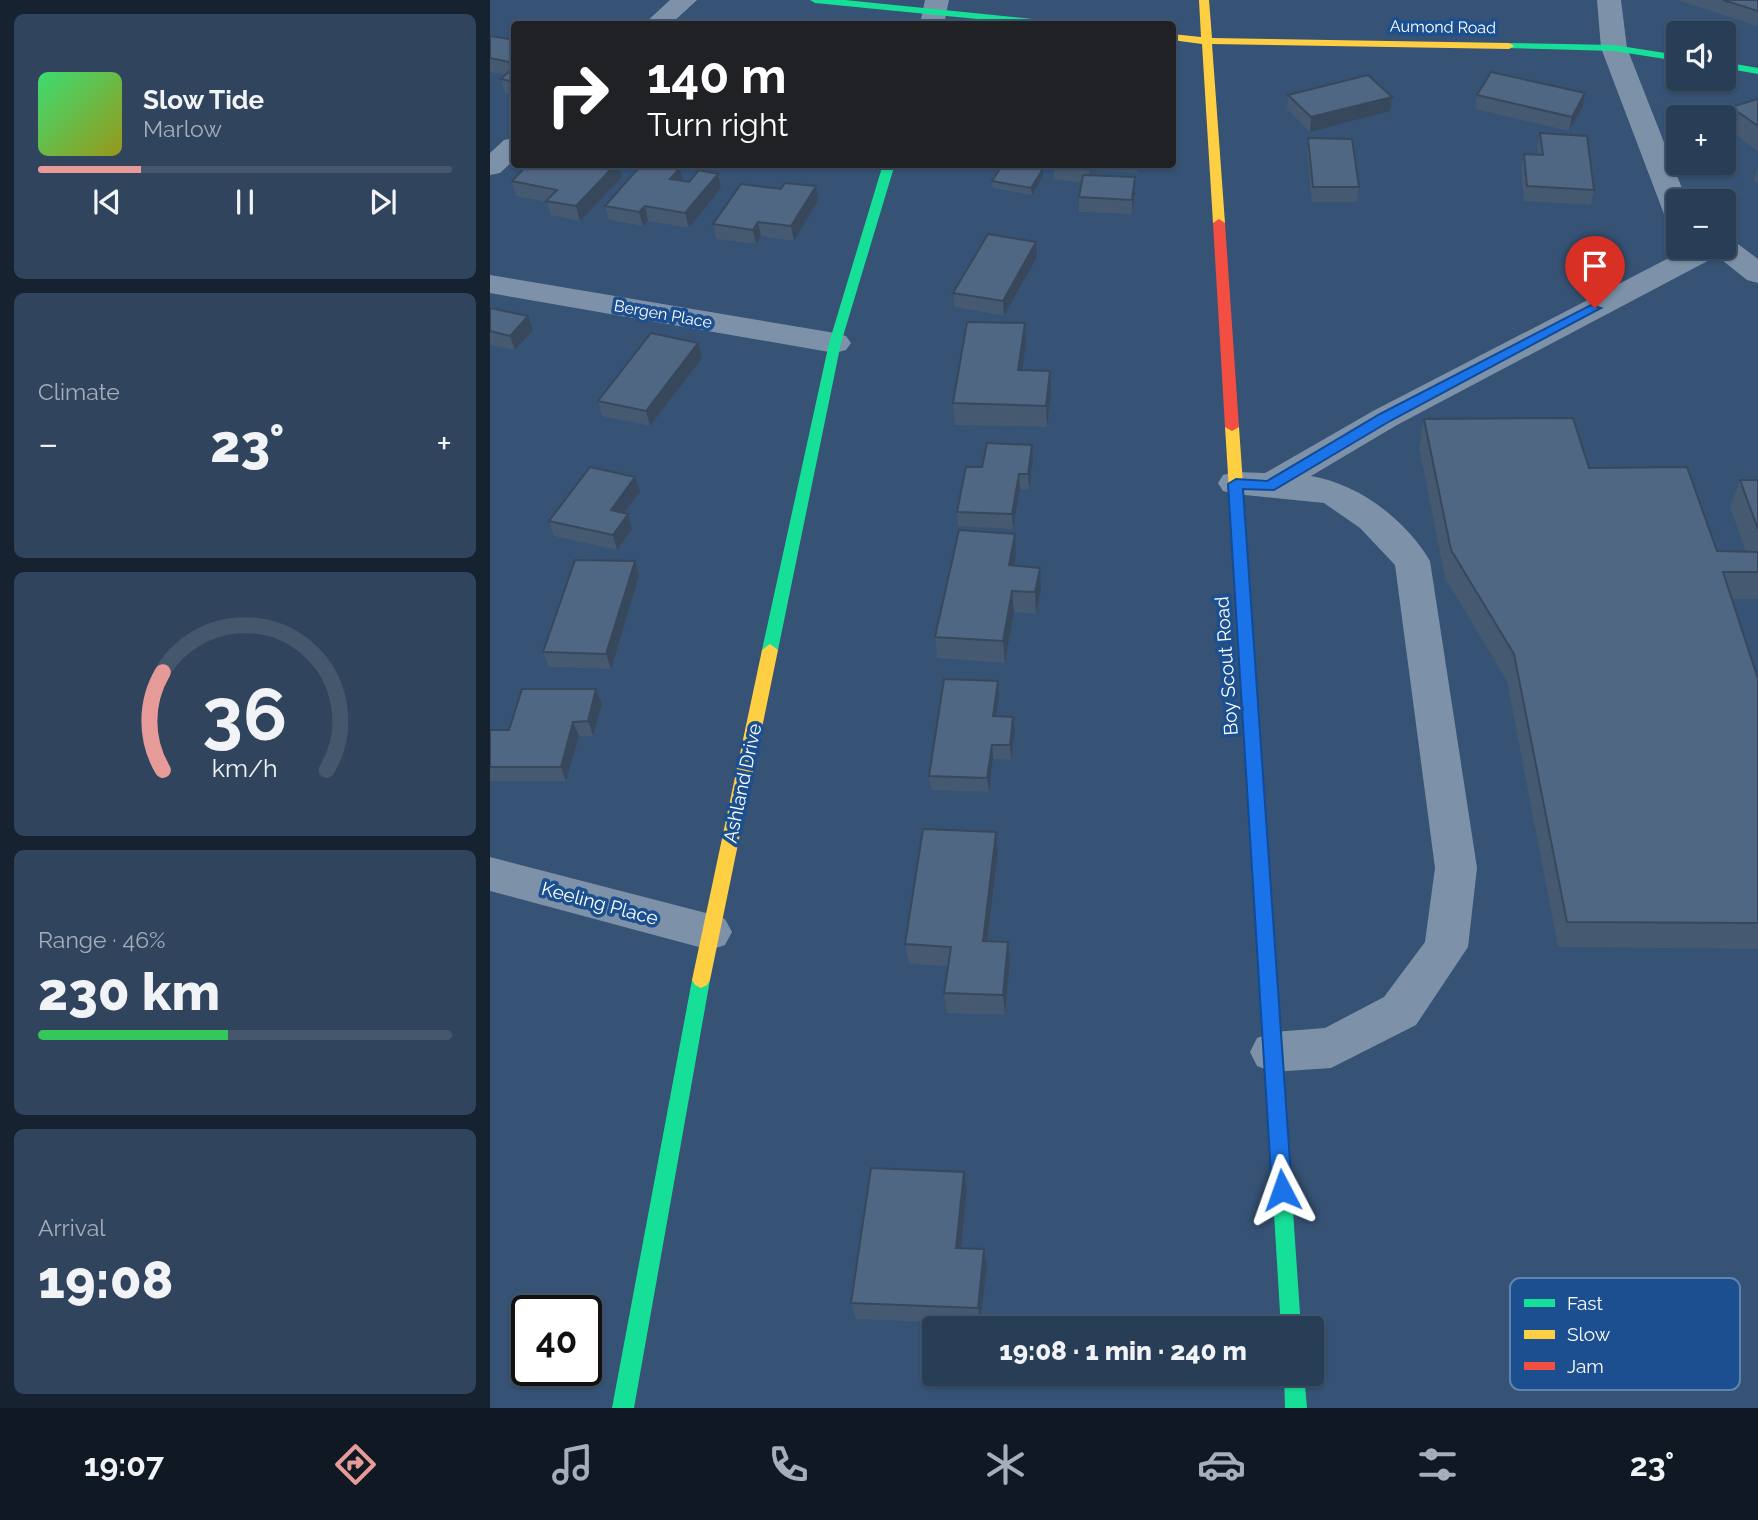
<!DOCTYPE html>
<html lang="en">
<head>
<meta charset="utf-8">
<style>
	body { margin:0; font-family:Raleway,sans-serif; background:#30455d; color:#f1f3f6; height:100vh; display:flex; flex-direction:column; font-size:26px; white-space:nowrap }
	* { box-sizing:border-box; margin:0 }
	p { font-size:23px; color:#a5aeba }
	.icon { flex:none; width:38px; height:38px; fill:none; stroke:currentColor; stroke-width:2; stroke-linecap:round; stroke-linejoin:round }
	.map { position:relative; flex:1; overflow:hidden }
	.details { display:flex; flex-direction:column; gap:14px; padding:14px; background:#162230; width:490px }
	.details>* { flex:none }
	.banner { position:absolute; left:21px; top:21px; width:665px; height:147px; border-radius:7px; box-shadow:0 2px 5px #0004,0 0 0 2px #44576d; background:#202124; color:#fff; overflow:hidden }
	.controls { position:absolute; left:1176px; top:21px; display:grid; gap:14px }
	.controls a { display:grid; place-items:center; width:70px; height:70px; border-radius:7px; background:#283e57; box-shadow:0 2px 5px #0004,0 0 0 2px #44576d; font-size:35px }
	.speed { position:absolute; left:21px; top:1295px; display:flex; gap:14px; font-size:35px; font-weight:700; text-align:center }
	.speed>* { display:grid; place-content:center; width:91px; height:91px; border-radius:50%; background:#283e57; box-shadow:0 2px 5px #0004,0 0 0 2px #44576d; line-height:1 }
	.speed .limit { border:4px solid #111; border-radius:10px; background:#fff; color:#111 }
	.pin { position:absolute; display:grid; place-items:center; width:60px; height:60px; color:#fff; margin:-72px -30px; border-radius:50% 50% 50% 0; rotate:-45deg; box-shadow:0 0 7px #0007 }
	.pin .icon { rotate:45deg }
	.me { position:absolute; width:77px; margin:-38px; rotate:356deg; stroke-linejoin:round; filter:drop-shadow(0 0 5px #0008) }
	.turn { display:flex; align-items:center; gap:24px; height:147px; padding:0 21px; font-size:32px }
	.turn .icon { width:91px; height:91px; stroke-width:2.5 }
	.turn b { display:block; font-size:49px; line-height:60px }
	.big { font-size:52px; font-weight:800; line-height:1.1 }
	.details .widget { flex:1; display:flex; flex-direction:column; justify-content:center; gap:10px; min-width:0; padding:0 24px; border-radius:10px; background:#30455d }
	.details .dial { align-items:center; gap:0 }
	.dial svg { height:182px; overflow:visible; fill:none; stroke:#44576d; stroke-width:7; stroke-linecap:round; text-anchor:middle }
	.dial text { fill:#f1f3f6; stroke:none }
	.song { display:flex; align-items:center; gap:21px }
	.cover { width:84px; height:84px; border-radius:10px; background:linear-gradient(135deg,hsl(140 70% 55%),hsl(60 70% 35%)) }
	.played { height:7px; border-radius:4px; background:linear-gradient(90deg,#e69b98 25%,#44576d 25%) }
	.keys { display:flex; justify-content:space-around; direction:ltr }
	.heat { display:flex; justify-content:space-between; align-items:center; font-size:38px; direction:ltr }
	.charge { height:10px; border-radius:5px; background:linear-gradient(90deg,#34c759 46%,#44576d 0) }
	.trip { position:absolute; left:432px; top:1316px; width:402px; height:70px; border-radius:7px; background:#283e57; box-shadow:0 2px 5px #0004,0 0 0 2px #44576d; font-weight:800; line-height:70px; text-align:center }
	.menu { display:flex; height:112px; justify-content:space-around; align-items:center; background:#101923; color:#a5aeba }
	.menu .icon { width:49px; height:49px }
	.menu .current { color:#e69b98 }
	.menu b { font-size:32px; color:#f1f3f6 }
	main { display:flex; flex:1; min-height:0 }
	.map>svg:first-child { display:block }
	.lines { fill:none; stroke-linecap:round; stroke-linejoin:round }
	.street { fill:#7d92a8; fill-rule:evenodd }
	.fast { fill:#16e098; fill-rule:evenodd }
	.slow { fill:#ffcf43; fill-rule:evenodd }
	.jam { fill:#f24e42; fill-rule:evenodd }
	.wall { fill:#455971 }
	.shaded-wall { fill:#38485c }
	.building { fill:#506783; stroke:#38485c; stroke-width:2 }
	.route { fill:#1a73e8; stroke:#114b97; stroke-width:2 }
	.labels { text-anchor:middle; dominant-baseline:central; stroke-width:7; stroke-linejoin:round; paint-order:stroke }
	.far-street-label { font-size:16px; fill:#fff; stroke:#1b4f8f }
	.street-label { font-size:19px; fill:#fff; stroke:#1b4f8f }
	.key { fill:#1b4f8f; stroke:#5f84b1; stroke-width:2 }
	.key-label { font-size:19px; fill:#fff }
</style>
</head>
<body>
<main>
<section class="details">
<div class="widget">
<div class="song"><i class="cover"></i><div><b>Slow Tide</b><p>Marlow</p></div></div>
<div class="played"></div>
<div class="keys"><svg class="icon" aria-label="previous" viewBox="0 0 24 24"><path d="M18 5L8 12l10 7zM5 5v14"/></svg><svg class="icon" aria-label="pause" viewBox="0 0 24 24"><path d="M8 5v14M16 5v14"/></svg><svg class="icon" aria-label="next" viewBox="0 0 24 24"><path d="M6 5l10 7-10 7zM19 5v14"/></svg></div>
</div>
<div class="widget"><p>Climate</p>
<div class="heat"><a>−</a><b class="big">23°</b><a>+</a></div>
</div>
<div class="widget dial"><svg viewBox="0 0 100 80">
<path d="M14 69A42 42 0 1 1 86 69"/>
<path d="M14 69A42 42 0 0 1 14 26" stroke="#e69b98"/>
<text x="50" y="56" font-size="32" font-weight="700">36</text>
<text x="50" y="72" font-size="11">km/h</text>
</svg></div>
<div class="widget"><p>Range · 46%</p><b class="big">230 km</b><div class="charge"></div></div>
<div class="widget"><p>Arrival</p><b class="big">19:08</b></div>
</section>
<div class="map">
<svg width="1268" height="1408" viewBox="0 0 1268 1408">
	<rect width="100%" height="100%" fill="#365274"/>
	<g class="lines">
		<path class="street" d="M180,0H207L181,24H154Z
			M435,0H459L454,24H430Z
			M1107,0H1131L1137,48L1197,201H1188V223L1178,220L1174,214L1111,48Z
			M24,138V160L10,173L0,175V153L14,140Z
			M1234,238L1244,241L1268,259V283L1257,280L1227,256L907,425L821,476C869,484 915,519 940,561L987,868L978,947L926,1025L841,1068L783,1072L767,1066L760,1052L767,1038L783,1032L835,1028L894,997L935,942L945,868L905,565L870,528L834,503L745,494L733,491L728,483L733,475L745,472L775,473L883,411L1200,247H1234Z
			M0,275L345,333L356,336L361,343L356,350L345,353L0,293Z
			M0,857L220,914L235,919L242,932L235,945L220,950L0,891Z"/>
		<path class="fast" d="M320,0H355L562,21L567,24H537L325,3Z
			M1019,43L1124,45L1188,55V61L1124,51L1015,48L1014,46Z
			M1234,62L1268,68V74L1234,68Z
			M393,164H405L351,343L288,650L280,656L272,650L339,343Z
			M764,751L770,753L772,757L811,1328H791L756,757L758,753Z
			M211,972L217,975L220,980L144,1408H122L202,980L205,975Z
			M794,1374H814L817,1408H795Z"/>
		<path class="slow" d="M709,0H719L722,38L1019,43L1024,46L1019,49L722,44L735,223L729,227L723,223L712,44L682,40V34L711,37Z
			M742,423L749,427L772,757L770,761H758L756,757L735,427Z
			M280,644L288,650L220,980L217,985L211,988L205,985L202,980L272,650Z"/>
		<path class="jam" d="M729,219L735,223L749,427L742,431L735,427L723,223Z"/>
	</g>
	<path class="wall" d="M1187,0H1268V25L1267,26Z
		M0,36L24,40V95L15,93L11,79L16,75L0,72Z
		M1095,93L1092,108L1079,131L985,109L987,95Z
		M798,95L902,97L900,111L820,132L797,109Z
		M1268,99V151L1235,127L1241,107Z
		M1050,133L1104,190L1101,205L1034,201L1031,168L1034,154L1048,155L1047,147Z
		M818,138L869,187L867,202H822L817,153Z
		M564,164H648L647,173L601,170V175L645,177V192L642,214L589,212V197L591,182L564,180Z
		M1268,168V185L1264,180Z
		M553,169V177L542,195L503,188L502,181Z
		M228,174L231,188L199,228L158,221L153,226L119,220L115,206L192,181L199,182Z
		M132,177L90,221L61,215L57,202L26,196L22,181Z
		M326,186L328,201L304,241L271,236L266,244L226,239L223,224L291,189Z
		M547,257L514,316L465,307L463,293Z
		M0,308L43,330L25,350L0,345Z
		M536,345L532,370L560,371L561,393L557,427L465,425L463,403Z
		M212,358L160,426L112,416L108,401Z
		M934,419L1099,468L1227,551L1256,552L1240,507L1250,480H1268V599H1242L1268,679V949L1068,947L1017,681L955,578L929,447Z
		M542,445L543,460L539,489H530L523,529L468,526L467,512L492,467Z
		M150,491L134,513L138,514L142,529L127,550L64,536L59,521Z
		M526,556L524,566L551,589L546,614L524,612L515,663L447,658L445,637Z
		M145,561L149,576L121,669L59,667L53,652Z
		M508,681L509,696L506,716L523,717L525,731L521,760L503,759L499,792L441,790L439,776Z
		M106,689L112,704L103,736H89L76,781H0V730H19Z
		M506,832L508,852L498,941L518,942L520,962L515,1015L457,1013L454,993L458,966L419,964L415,944Z
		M474,1172L477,1190L470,1248L494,1249L497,1266L490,1324L366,1319L361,1303Z"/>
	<path class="shaded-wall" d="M1095,93L1092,108L1079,131L1082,117Z
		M902,97L900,111L820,132L821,117Z
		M126,164H128L132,177L90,221L86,206Z
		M600,164H601V170L599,182Z
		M190,168L193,182L180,179Z
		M553,169V177L542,195L541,188Z
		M228,174L231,188L199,228L195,213Z
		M645,177V192L642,214V200Z
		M326,186L328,201L304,241L301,226Z
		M155,206L158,221L153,226L149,212Z
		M268,222L271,236L266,244L263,230Z
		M546,242L547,257L514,316L513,301Z
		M38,316L43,330L25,350L20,336Z
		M535,323L536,345L529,392L528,370Z
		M208,343L212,358L160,426L156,411Z
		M560,371L561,393L557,427L556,406Z
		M542,445L543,460L539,489L538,474Z
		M529,474L530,489L523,529L522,514Z
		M145,477L150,491L125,525L121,510Z
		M138,514L142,529L127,550L123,535Z
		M525,534L526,556L520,587L519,565Z
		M145,561L149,576L121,669L116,654Z
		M550,568L551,589L546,614L545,592Z
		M522,591L524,612L515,663L513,641Z
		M508,681L509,696L504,730L503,716Z
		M106,689L112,704L103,736L98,721Z
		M523,717L525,731L521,760L520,745Z
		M83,722L89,736L76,781L71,767Z
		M502,745L503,759L499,792L497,778Z
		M506,832L508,852L495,961L493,941Z
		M518,942L520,962L515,1015L513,995Z
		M474,1172L477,1190L469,1265L466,1248Z
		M494,1249L497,1266L490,1324L488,1308Z"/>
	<path class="building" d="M1233,0H1268V11Z
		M0,36L24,40V63L0,58Z
		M24,67V82L11,79Z
		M1001,72L1095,93L1082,117L987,95Z
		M878,75L902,97L821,117L798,95Z
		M1268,99V126L1241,107Z
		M1050,133L1097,136L1104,190L1037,186L1034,154L1053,155Z
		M818,138L862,139L869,187H823Z
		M38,164H126L86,206L56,201L67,190L22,181Z
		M152,164H169L190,168L180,179L199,182L209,170L228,174L195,213L155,206L149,212L115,206Z
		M513,164H526L553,169L541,188L502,181Z
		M564,164H600L599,167L564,166Z
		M593,175L645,177L642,200L589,197Z
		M295,183L326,186L301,226L268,222L263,230L223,224L251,184L291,189Z
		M498,234L546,242L513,301L463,293Z
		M0,308L38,316L20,336L0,331Z
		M477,322L535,323L528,370L560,371L556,406L463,403Z
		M161,333L208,343L156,411L108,401Z
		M1083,418L1099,468L1197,467L1227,551L1268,552V572H1233L1268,679V923L1077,922L1024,654L961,550L934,419Z
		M497,443L542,445L538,474H529L522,514L467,512L476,467H492Z
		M100,467L145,477L121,510L138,514L123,535L59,521Z
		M1250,480H1268V529Z
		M469,530L525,534L519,565L550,568L545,592L522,591L513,641L445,637Z
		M85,560L145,561L116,654L53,652Z
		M454,679L508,681L503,716L523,717L520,745H502L497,778L439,776Z
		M32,689H106L98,721L83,722L71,767H0V730H19Z
		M433,829L506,832L493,941L518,942L513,995L454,993L461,947L415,944Z
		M381,1168L474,1172L466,1248L494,1249L488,1308L361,1303Z"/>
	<path class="route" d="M1101,305L1111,308L900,421L784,490L753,489L802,1190L799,1197L792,1200L785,1197L782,1190L738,484L746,479L777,481L890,414Z"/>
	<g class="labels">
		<g class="far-street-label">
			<text transform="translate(953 27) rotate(1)">Aumond Road</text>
			<text transform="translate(173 314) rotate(10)">Bergen Place</text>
		</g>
		<g class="street-label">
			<text transform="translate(736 666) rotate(-94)">Boy Scout Road</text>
			<text transform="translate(252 783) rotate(-78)">Ashland Drive</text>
			<text transform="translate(110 903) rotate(15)">Keeling Place</text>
		</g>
	</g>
	<rect x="1020" y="1278" width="230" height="112" rx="10" class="key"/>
	<rect x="1034" y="1299" width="31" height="8" fill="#16e098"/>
	<rect x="1034" y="1330" width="31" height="9" fill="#ffcf43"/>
	<rect x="1034" y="1362" width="31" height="8" fill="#f24e42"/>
	<g class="key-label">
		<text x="1077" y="1310">Fast</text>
		<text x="1077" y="1341">Slow</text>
		<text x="1077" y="1373">Jam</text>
	</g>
</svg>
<div class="controls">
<a><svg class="icon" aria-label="sound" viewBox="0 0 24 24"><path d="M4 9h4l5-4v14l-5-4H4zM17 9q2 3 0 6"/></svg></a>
<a>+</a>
<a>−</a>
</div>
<div class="speed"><div class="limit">40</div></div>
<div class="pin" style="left:1105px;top:308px;background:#d93025"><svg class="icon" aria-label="arrive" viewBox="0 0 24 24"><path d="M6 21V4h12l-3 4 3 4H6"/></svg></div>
<svg class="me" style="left:792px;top:1190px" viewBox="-20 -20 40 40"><path d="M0-17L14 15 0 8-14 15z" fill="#1a73e8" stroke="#fff" stroke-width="4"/></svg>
<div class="trip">19:08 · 1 min · 240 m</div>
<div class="banner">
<div class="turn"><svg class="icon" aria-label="right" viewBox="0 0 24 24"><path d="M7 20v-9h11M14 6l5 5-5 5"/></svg><div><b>140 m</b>Turn right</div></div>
</div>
</div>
</main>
<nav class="menu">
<b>19:07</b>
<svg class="icon current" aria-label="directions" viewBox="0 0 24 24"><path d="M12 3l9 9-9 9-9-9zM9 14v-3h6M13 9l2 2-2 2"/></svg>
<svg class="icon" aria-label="music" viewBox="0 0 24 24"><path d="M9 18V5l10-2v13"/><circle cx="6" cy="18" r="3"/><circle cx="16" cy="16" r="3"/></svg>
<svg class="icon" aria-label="phone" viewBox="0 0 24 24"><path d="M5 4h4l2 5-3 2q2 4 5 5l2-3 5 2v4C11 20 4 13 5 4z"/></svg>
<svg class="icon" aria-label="climate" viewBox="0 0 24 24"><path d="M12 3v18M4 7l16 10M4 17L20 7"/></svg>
<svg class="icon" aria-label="car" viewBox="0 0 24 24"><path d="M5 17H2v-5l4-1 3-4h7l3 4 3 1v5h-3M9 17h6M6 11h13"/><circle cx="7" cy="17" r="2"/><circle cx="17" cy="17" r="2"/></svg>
<svg class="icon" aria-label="filters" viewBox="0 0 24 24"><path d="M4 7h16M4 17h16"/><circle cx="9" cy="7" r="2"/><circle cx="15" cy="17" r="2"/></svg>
<b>23°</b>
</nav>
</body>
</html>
